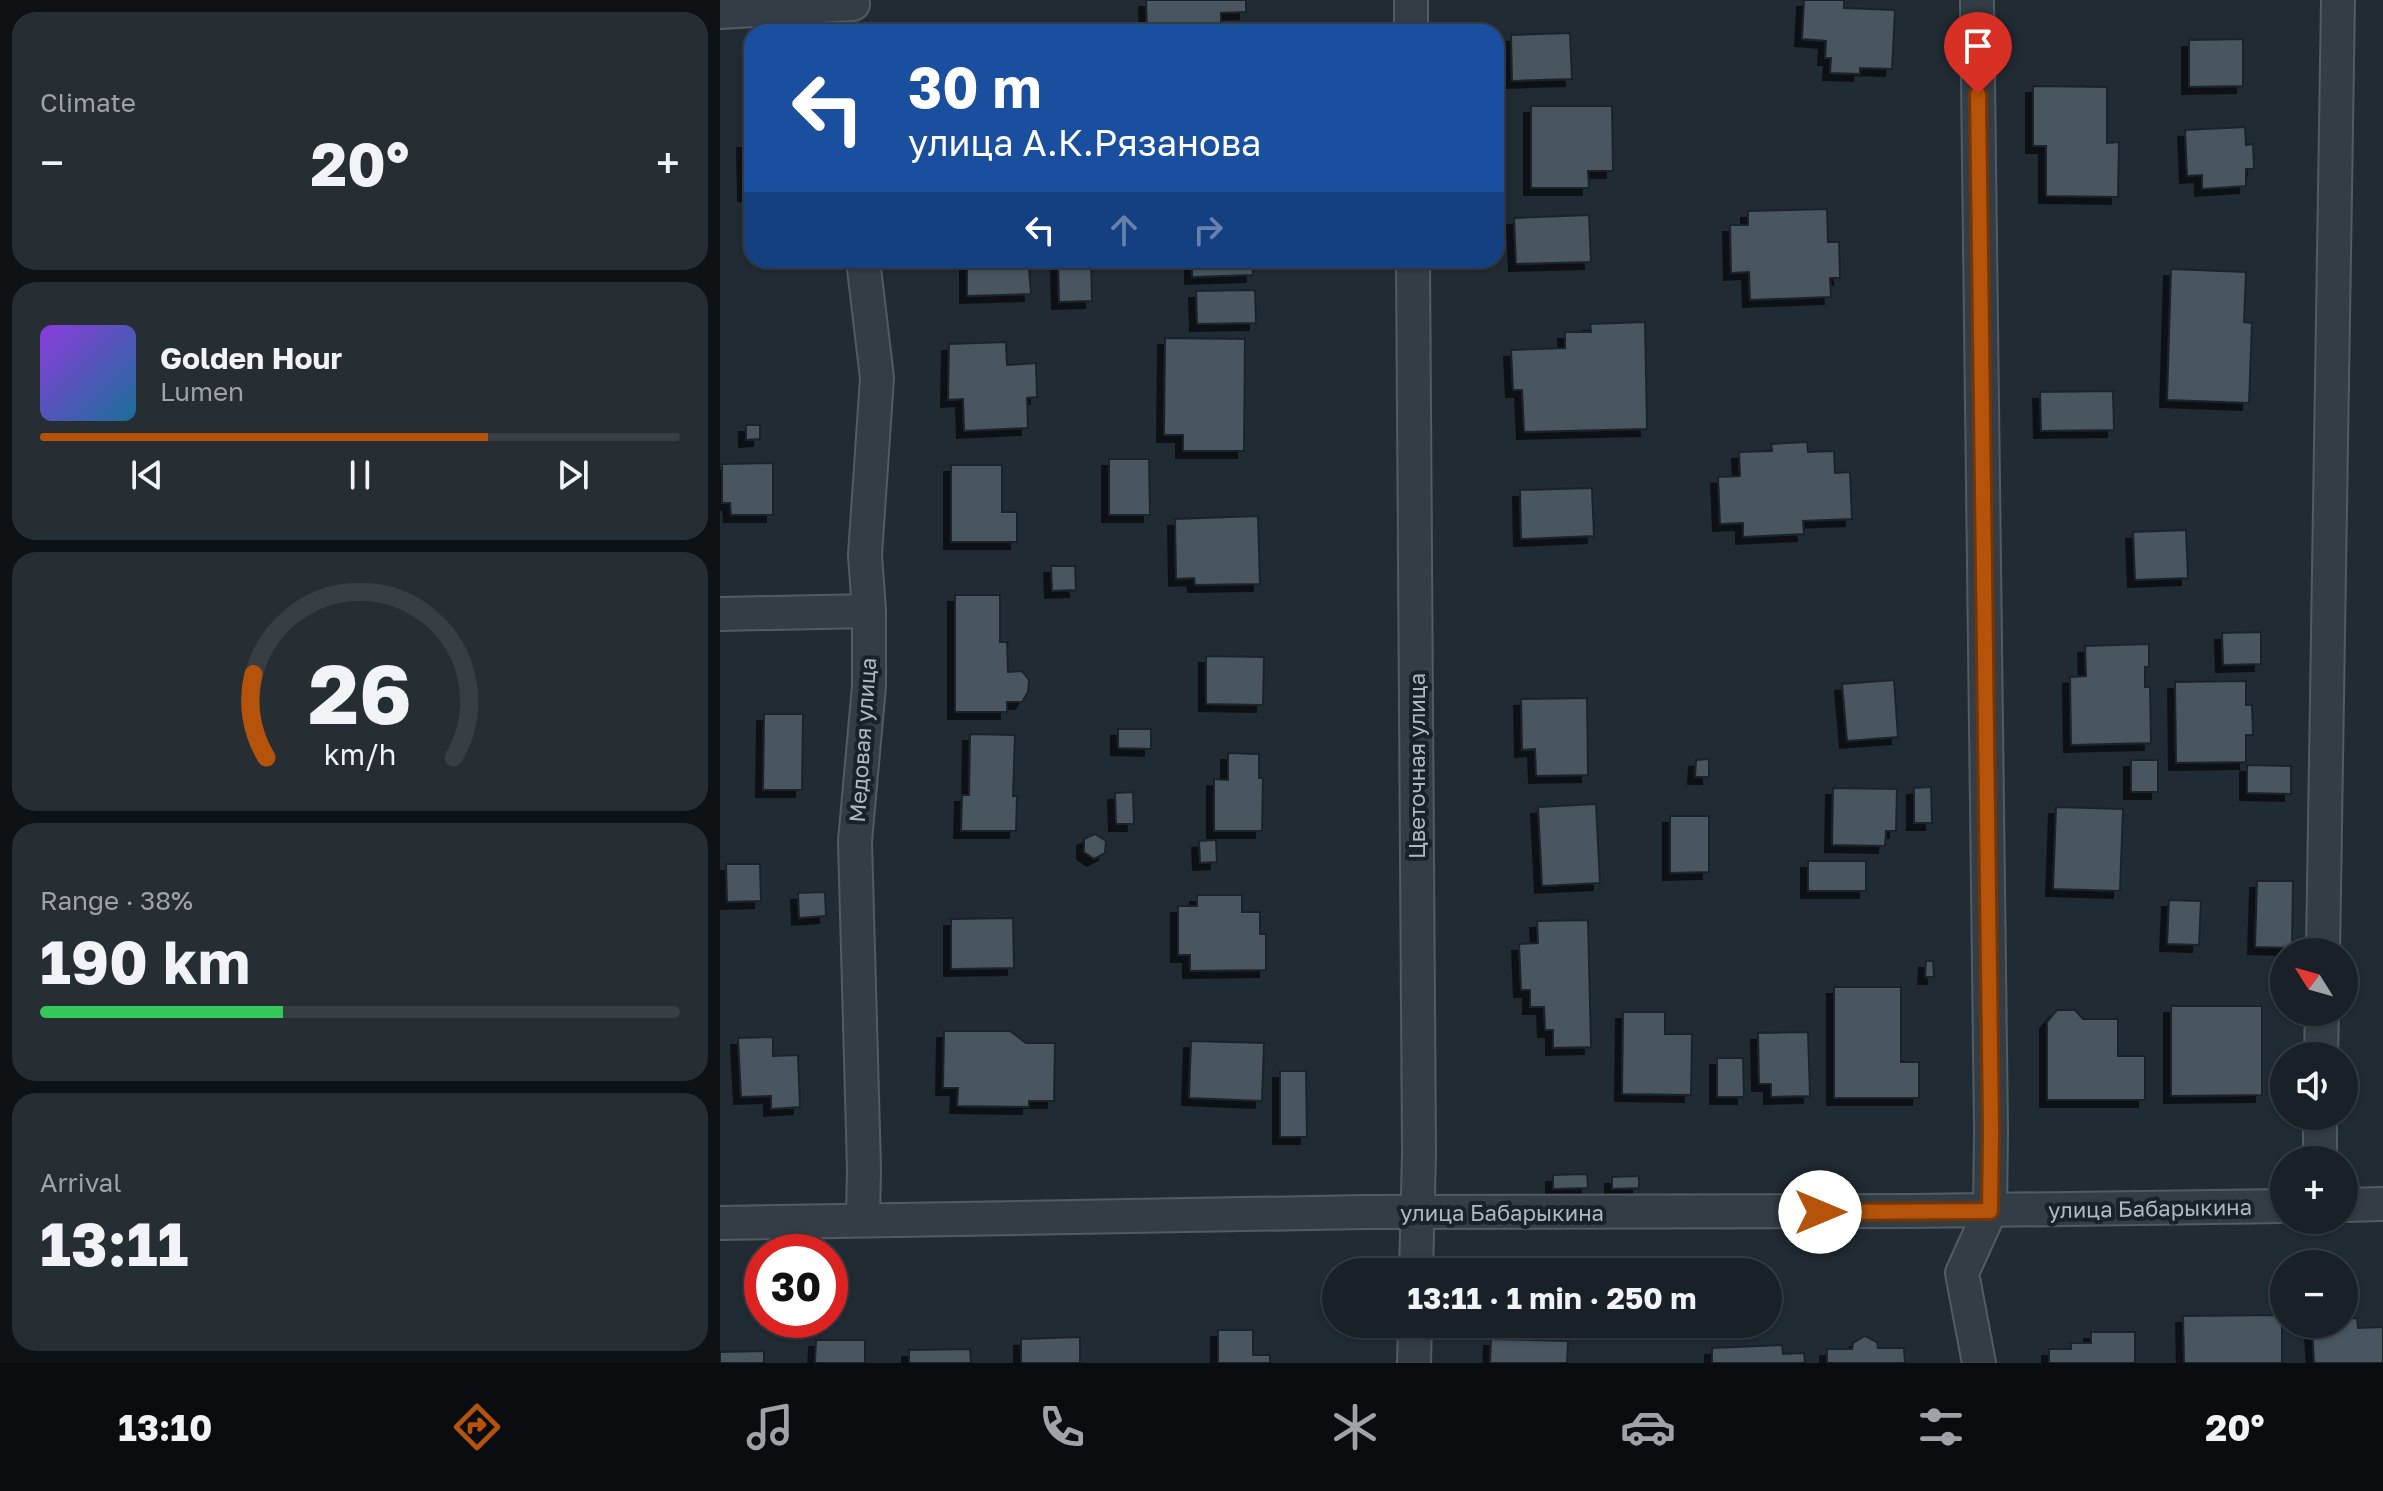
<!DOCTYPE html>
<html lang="en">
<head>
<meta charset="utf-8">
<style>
	body { margin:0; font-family:"Golos Text",sans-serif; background:#262d33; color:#f1f3f6; height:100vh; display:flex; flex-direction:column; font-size:30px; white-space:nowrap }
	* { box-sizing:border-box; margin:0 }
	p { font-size:26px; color:#9fa3a7 }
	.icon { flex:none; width:44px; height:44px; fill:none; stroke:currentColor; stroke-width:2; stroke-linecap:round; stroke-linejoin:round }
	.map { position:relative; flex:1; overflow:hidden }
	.details { display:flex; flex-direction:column; gap:12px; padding:12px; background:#0e1215; width:720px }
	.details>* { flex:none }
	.guide { position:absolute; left:24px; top:24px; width:760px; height:244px; border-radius:24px; box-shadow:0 2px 6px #0004,0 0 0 2px #373e44; background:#1a4fa0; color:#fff; overflow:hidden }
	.needle { width:52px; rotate:307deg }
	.fabs { position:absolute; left:1550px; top:938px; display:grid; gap:16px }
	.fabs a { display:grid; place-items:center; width:88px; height:88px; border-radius:50%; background:#192027; box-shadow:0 2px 6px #0004,0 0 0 2px #373e44; font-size:40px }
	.speed { position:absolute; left:24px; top:1234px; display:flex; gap:16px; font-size:40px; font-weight:700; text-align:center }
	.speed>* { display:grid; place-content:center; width:104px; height:104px; border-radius:50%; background:#192027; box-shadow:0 2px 6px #0004,0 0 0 2px #373e44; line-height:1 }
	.speed .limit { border:12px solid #d22; background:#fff; color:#111 }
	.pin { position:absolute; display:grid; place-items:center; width:68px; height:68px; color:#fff; margin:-82px -34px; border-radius:50% 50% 50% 0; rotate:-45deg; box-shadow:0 0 8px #0007 }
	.pin .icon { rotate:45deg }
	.me { position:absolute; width:88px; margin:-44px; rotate:90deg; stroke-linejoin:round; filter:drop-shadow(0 0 6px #0008) }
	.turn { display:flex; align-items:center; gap:28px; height:168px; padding:0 32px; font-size:36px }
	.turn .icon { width:104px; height:104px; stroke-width:2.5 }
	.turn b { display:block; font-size:56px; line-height:68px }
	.lanes { display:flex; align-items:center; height:76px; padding:0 32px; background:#0003; justify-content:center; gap:40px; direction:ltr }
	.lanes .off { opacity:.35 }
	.big { font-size:60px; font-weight:700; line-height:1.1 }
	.details .card { flex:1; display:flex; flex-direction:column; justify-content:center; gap:12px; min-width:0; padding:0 28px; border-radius:24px; background:#262d33 }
	.details .dial { align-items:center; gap:0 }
	.dial svg { height:208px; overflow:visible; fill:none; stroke:#373e44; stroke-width:7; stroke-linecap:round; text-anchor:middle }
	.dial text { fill:#f1f3f6; stroke:none }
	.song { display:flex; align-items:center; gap:24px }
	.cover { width:96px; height:96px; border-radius:12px; background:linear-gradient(135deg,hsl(270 70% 55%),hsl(200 70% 35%)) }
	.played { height:8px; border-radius:4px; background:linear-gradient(90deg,#b45309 70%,#373e44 70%) }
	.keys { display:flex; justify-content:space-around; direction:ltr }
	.heat { display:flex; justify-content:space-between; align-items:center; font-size:44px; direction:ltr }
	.charge { height:12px; border-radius:6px; background:linear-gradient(90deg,#34c759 38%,#373e44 0) }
	.trip { position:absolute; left:602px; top:1258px; width:460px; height:80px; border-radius:40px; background:#192027; box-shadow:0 2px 6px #0004,0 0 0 2px #373e44; font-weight:700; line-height:80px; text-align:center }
	.menu { display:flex; height:128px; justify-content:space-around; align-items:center; background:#0a0d10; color:#9fa3a7 }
	.menu .icon { width:56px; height:56px }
	.menu .current { color:#b45309 }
	.menu b { font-size:36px; color:#f1f3f6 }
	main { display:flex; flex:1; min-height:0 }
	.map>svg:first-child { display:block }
	.building { fill:#49565f; stroke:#1c242b; stroke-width:2; filter:url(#shadow) }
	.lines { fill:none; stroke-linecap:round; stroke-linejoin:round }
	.minor-casing { stroke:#525b62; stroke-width:36 }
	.minor { stroke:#343d45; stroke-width:32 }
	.route-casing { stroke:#753606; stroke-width:20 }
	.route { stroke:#b45309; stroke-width:14 }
	.labels { text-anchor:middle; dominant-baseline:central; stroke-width:8; stroke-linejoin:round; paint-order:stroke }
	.street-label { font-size:22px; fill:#aeb8c1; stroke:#1a2229 }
</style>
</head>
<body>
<main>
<section class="details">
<div class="card"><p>Climate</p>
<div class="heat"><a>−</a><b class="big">20°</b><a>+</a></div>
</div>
<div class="card">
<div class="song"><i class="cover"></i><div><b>Golden Hour</b><p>Lumen</p></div></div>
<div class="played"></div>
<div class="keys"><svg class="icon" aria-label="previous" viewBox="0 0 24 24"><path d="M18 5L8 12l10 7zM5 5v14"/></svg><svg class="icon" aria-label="pause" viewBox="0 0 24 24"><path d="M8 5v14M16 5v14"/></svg><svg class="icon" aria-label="next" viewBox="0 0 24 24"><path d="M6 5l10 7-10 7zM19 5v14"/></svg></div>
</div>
<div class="card dial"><svg viewBox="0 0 100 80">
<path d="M14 69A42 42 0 1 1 86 69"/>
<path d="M14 69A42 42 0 0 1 9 37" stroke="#b45309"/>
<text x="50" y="56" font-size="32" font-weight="700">26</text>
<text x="50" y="72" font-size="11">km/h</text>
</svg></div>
<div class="card"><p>Range · 38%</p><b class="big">190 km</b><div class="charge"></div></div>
<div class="card"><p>Arrival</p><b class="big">13:11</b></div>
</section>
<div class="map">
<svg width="1663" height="1363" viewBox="0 0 1663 1363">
	<defs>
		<filter id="shadow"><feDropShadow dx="-7" dy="7" stdDeviation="0" flood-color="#0009"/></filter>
	</defs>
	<rect width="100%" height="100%" fill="#212b34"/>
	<path class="building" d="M426,0H526V12L501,13V32H427Z
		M1084,0H1124V8L1175,10L1172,69L1140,68V74L1110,73L1111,58H1105L1106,41L1082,39Z
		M215,24L253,25L252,32H214Z
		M850,33L852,79L792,81L791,35Z
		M1523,39V86L1469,87V40Z
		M1313,86L1387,87V143L1399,142L1398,197L1326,196V146H1313Z
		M811,106H892L893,171H868L869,188H811Z
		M1525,127L1526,145L1533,144L1534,169H1526V186L1482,189V175L1467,176L1465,130Z
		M24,141H32V194H25Z
		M1107,209L1108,242H1119L1120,278H1110L1111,297L1030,300L1029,272L1011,273L1010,225H1028V211Z
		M869,215L871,262L796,264L794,218Z
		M247,260H316L317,269H309L311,294L247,296Z
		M338,260H371L372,301L339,302Z
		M472,260H532L533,275L472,277Z
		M1451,269L1526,272L1524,322L1532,323L1529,403L1447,400Z
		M535,290L536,323L477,324L476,291Z
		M925,322L927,429L804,432L802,390H793L791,350L845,348V332H871L870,324Z
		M445,338L525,339L524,451H463V435H444Z
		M286,342L287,365L316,363L317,397L307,398L308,428L244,431L243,399L228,400L229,344Z
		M1393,391L1394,430L1321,431L1320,392Z
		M26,425H40V439L26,440Z
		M1087,442L1088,452L1114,451L1115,473L1130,472L1132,519L1083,521L1084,534L1023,537V523L1000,524L998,477L1020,476L1019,452L1052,451L1051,444Z
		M389,459H429L430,515H389Z
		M53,463V515H11L10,503H2V464Z
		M231,465H282V512H297V542H231Z
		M872,488L874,536L801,539L800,490Z
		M538,516L540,584L475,585L474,578L456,579L455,519Z
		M1466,530L1468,578L1415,580L1413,532Z
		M331,566H355L356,590L332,591Z
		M235,595H280V642H287L288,672L302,671L309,680L308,692L302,702H287V712H235Z
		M1541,632V664L1503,665L1502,633Z
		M1429,644V667H1425V687H1430L1431,743L1351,745L1350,677L1366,676L1365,646Z
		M486,656L544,657L543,705L486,704Z
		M1174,680L1178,737L1127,741L1122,684Z
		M1526,681V705H1532L1533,735H1526V762L1456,763L1455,682Z
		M867,698L868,775L816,776L815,749L802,750L801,699Z
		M44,714H83L82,790H43Z
		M398,729H431V749L398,748Z
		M250,734L295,735L293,796H297L296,831H241L242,795H249Z
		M508,753L539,754V778H543L542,831H494V779L508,780Z
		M989,759V777H975L976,760Z
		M1411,760H1438V792H1411Z
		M1527,765L1571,766V794L1527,793Z
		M1211,787L1212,823H1194V788Z
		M1113,788L1177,789L1176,831H1166L1165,846L1112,845Z
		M413,792L414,824H396L395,793Z
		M876,804L880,883L822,886L818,807Z
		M1336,807L1403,809L1400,891L1333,889Z
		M950,816H989V872L950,873Z
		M375,834L386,841L385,853L374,859L364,852V839Z
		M496,840L497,862L480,863L479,841Z
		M1088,861H1146V891H1088Z
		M6,864H40L41,901L7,902Z
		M1537,881H1573L1572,948L1535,947Z
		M105,892L106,916L79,918L78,893Z
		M477,895H522V912H540V934H546V970L470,971V955H458V906H477Z
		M1449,900L1481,901L1479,945L1447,944Z
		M293,918L294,968L231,969V919Z
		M868,920L871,1047L833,1048V1030H825L824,1007H810V990H801L799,944L818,943L817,921Z
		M1206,961H1213L1214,977H1205Z
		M1114,987H1181V1062H1199V1098H1114Z
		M1451,1006H1542V1095L1451,1096Z
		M1337,1010H1355L1363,1019H1398V1056H1425V1100H1327V1022Z
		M903,1012H945V1034H972L971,1095L902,1094Z
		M224,1031H290L306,1043H335L334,1101H309V1107L237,1106L238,1088H223Z
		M1088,1032L1090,1096L1051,1097V1084H1039L1038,1033Z
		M53,1037V1056L78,1055L80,1107L51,1109V1096L21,1097L18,1038Z
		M471,1041L544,1043L542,1101L469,1098Z
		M997,1058H1023L1024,1097H997Z
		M560,1071H586L587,1137H560Z
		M867,1174L868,1188L833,1189V1175Z
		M919,1176V1188L892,1189V1177Z
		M1562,1315V1363H1464L1463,1316Z
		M1637,1318L1638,1328L1663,1327V1363H1594L1592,1329L1615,1327V1324H1624V1319Z
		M498,1330H533V1355H550V1363H498Z
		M1371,1332H1415V1363H1329V1349H1351V1343H1371Z
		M1145,1336L1157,1342L1158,1348H1184L1185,1363H1107V1349H1132L1133,1343Z
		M360,1337V1363H301V1339Z
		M771,1339L848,1341L847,1363H770Z
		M96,1340H145V1363H95Z
		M1062,1345L1063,1354L1084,1353L1085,1363H992V1348Z
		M250,1349L251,1363H189V1350Z
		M44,1351V1363H0V1352Z"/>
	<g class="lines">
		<defs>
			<path id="minor" d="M691,0V32
				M1257,0L1271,1130L1270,1211L1242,1273L1259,1363
				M0,12L133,4
				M143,260L157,378L145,555L149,611V686L135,841L144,1169L143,1220
				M693,260L699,1153L696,1272
				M0,614L149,611
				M1603,952L1618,0
				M1601,1056L1602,1012
				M1600,1160V1116
				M1624,1205L1663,1204
				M0,1223L646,1212L1193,1211L1564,1206
				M694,1363L695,1324"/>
		</defs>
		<use href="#minor" class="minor-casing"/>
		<use href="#minor" class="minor"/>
	</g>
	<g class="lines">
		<defs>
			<path id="route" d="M1100,1212L1270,1211L1271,1130L1258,94"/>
		</defs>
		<use href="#route" class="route-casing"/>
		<use href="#route" class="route"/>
	</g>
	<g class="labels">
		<g class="street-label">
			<text transform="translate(142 740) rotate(-86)">Медовая улица</text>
			<text transform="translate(696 766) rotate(-90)">Цветочная улица</text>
			<text transform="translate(1430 1208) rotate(-1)">улица Бабарыкина</text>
			<text x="782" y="1212">улица Бабарыкина</text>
		</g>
	</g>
</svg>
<div class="fabs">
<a><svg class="needle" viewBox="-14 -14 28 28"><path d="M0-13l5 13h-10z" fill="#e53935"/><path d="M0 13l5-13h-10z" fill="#9fa3a7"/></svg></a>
<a><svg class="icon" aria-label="sound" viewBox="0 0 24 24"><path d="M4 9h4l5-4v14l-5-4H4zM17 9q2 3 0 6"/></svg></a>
<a>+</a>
<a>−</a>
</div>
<div class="speed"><div class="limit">30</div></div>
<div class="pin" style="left:1258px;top:94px;background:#d93025"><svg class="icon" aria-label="arrive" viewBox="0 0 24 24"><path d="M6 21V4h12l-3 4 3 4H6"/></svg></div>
<svg class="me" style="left:1100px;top:1212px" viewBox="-20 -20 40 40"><circle r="19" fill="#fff"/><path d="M0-13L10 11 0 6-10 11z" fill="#b45309"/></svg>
<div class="trip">13:11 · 1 min · 250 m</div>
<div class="guide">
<div class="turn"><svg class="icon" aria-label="left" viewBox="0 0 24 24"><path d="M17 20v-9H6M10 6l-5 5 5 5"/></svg><div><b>30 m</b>улица А.К.Рязанова</div></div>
<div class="lanes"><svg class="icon" aria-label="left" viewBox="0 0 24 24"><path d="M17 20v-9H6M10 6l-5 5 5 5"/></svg><svg class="icon off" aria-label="ahead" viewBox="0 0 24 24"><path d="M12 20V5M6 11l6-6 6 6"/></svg><svg class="icon off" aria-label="right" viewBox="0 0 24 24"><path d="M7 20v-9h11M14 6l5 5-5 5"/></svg></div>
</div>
</div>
</main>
<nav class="menu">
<b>13:10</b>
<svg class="icon current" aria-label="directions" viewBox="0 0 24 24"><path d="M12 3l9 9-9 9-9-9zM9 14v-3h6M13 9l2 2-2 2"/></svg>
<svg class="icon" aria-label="music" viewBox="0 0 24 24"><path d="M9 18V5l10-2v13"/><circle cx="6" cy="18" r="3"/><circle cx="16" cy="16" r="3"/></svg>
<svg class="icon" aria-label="phone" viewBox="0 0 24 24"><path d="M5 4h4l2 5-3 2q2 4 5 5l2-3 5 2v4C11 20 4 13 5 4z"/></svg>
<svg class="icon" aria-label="climate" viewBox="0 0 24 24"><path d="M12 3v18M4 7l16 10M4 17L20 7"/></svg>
<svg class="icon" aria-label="car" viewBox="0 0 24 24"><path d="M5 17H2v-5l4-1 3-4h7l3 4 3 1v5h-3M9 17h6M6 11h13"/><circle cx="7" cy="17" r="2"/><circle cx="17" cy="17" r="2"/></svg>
<svg class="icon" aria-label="filters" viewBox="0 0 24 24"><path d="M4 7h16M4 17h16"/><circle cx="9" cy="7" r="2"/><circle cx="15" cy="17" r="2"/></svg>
<b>20°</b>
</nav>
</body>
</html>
